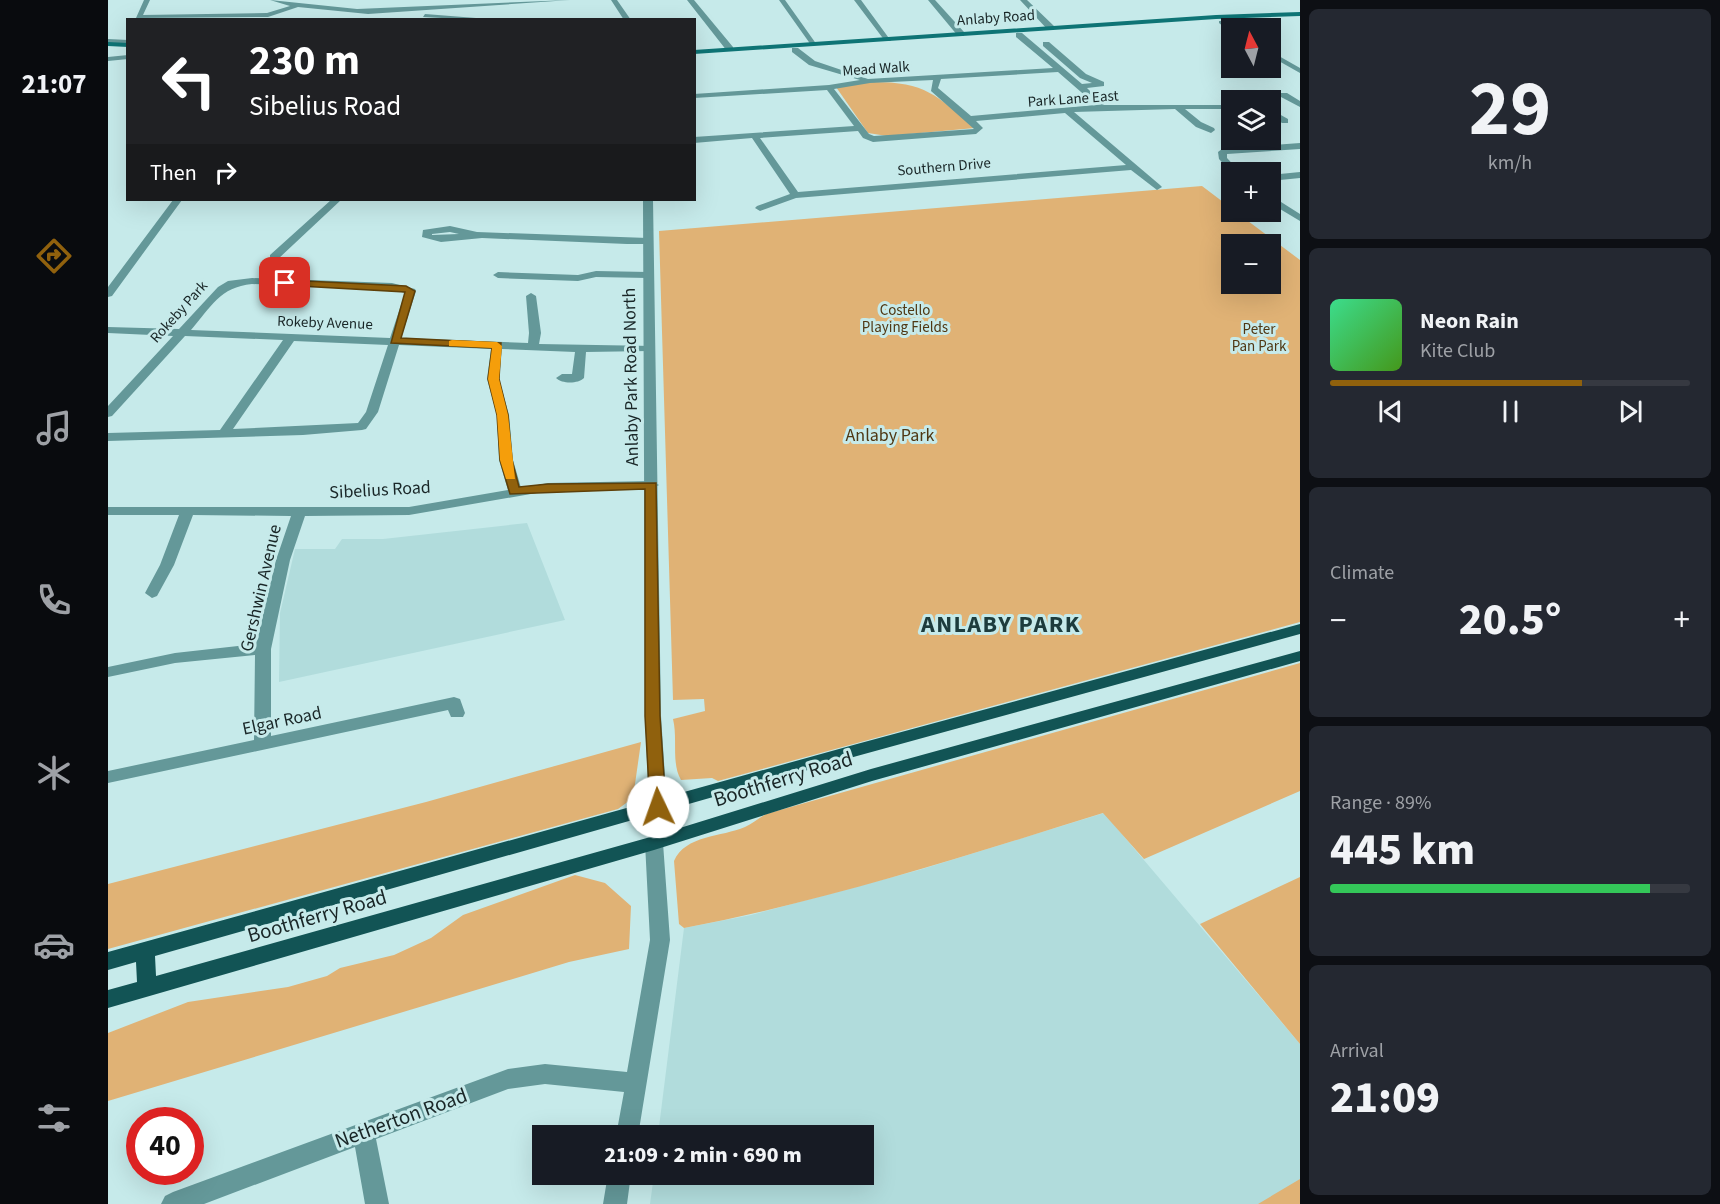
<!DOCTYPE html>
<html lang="en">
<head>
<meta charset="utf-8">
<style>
	body { margin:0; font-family:"Source Sans 3",sans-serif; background:#242831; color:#f1f3f6; height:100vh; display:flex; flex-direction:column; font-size:22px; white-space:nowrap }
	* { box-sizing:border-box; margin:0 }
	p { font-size:20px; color:#9ea1a6 }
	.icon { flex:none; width:33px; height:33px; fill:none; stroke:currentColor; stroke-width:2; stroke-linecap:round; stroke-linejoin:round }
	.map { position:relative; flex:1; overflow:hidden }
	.details { display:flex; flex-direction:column; gap:9px; padding:9px; background:#0d0f14; width:420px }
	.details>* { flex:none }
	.top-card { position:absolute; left:18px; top:18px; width:570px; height:183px; border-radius:0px; box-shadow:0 6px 24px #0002; background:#202124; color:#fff; overflow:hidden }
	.needle { width:39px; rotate:353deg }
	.buttons { position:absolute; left:1113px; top:18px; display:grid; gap:12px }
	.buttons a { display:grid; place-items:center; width:60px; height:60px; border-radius:0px; background:#171b24; box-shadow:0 6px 24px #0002; font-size:30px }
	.speed { position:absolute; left:18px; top:1107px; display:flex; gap:12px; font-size:30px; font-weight:700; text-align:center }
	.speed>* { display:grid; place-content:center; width:78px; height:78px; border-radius:50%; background:#171b24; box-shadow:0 6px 24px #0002; line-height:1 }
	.speed .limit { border:9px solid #d22; background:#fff; color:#111 }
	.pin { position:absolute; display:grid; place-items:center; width:51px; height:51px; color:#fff; margin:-26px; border-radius:12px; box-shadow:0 3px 9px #0006 }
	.me { position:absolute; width:66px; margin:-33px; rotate:357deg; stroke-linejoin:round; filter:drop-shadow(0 0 4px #0008) }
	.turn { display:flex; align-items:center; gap:21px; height:126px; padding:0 24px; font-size:27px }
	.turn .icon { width:78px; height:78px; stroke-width:2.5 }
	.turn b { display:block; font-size:42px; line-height:51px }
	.then { display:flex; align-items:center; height:57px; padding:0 24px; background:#0003; gap:12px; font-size:22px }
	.big { font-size:45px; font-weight:800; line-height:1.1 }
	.details .tile { flex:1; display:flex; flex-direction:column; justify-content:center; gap:9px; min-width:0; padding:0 21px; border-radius:9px; background:#242831 }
	.details .dial { align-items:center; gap:0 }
	.dial b { font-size:78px; line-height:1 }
	.song { display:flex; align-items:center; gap:18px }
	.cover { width:72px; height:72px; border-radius:9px; background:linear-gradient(135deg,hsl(150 70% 55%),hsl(100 70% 35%)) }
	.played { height:6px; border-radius:3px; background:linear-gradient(90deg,#90610d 70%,#363941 70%) }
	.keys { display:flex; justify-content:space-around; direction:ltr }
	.heat { display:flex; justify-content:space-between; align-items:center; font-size:33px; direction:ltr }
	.charge { height:9px; border-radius:4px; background:linear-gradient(90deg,#34c759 89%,#363941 0) }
	.trip { position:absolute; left:424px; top:1125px; width:342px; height:60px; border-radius:0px; background:#171b24; box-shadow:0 6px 24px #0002; font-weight:800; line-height:60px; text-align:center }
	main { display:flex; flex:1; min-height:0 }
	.dock { display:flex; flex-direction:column; width:108px; justify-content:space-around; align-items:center; background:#090b0e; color:#9ea1a6 }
	.dock .icon { width:42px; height:42px }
	.dock .on { color:#90610d }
	.dock b { font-size:27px; color:#f1f3f6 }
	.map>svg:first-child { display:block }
	.built { fill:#b1dcdc }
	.green { fill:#e0b275; fill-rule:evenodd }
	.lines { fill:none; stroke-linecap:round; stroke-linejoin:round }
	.minor { fill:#649899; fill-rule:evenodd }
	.tertiary { fill:#649899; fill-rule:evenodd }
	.secondary { fill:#0e7475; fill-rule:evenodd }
	.primary { fill:#125455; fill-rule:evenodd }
	.route { fill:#90610d; stroke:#5e3f08; stroke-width:1.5 }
	.slow { fill:#f59e0b }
	.labels { text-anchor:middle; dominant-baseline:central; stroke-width:6; stroke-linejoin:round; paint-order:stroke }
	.far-street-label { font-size:15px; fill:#192627; stroke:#c6eaea }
	.far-park-label { font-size:15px; fill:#4f3713; stroke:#c6eaea }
	.street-label { font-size:18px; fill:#192627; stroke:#c6eaea }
	.park-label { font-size:18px; fill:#4f3713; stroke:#c6eaea }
	.near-street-label { font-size:21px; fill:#192627; stroke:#c6eaea }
	.district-label { font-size:24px; font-weight:bold; letter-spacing:1.5px; fill:#1d3c3d; stroke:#c6eaea }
</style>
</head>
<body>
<main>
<nav class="dock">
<b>21:07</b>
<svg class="icon on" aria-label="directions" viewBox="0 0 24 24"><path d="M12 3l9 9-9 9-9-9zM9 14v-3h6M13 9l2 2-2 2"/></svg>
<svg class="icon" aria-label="music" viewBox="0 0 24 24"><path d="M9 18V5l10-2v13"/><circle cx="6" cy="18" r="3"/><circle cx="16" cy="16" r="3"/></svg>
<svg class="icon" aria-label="phone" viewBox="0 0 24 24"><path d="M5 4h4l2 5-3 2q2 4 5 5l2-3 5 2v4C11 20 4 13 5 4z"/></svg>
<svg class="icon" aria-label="climate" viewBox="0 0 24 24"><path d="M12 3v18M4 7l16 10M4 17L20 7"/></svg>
<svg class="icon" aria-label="car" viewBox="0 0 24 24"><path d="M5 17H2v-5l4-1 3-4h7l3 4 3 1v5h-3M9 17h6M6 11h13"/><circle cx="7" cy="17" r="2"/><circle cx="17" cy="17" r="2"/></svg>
<svg class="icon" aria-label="filters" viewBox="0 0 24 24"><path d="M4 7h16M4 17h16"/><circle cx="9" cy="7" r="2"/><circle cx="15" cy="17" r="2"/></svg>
</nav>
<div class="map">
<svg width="1192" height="1204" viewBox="0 0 1192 1204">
	<rect width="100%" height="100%" fill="#c6eaea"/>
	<path class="built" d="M419,523L457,620L171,682L172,613L187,549H227L234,539H275Z
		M996,813L1192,1044V1204H542L546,1175L756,1174V1136L550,1135L576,928L643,915L811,870Z"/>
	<path class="green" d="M765,82C818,82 828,95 867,128L779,136L760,133L728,87Z
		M1094,186L1123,208L1124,212H1128L1192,260V622L610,781L604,778L573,780C563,763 570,739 565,719L597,711L596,699L565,700L551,231ZM1124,244H1162V284H1124Z
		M1192,663V791L1036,859L995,813C857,856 718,901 576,928L571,924L566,861C577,835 614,837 637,827C644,824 651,818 658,814Z
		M533,742L525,798L510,809L0,949V884L318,802Z
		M467,875L497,883L523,906L521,949L461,962L0,1101V1033L80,1002L180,987L219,976L232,968L286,955L323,938L355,915Z
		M1192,877V1044L1092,924Z
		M1192,1179V1204H1150Z"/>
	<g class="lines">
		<path class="minor" d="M36,0H42L35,15L159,13L182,6L162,0L249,9L462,0L260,14L190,7L160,17L28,18Z
			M503,0H509L523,20H516Z
			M579,0H586L625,47V51H619Z
			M671,0H677L709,45H703Z
			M746,0H753L783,41H777Z
			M820,0H827L856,32V36H850Z
			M912,0H919L946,26V30H940Z
			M317,14L368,18L371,20L315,17Z
			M1111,21H1115L1127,28L1121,31L1111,23Z
			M908,33H914L974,84L984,83L972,78L935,46V42H941L978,74L996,82V86L979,88L996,105H1124V109H1077L1093,122L1106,128L1107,130L1103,133L1088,127L1067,109L966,112L1052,185L1054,187L1049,190L1023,170L688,198L652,211L647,208L649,206L682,194L644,138L586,143V137L746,126L719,90L586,98V94L721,85L752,80L701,65L684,52V48H690L707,61L760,79L945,68L908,37ZM950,72L988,105L863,116L830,88L833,79ZM825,80L823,91L866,129L766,136L761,134L726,89L762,83ZM957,113L1018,165L690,192L652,138L750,131L755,138L765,142L868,134L875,128L868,121Z
			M0,39L20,40V44L0,43Z
			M1162,51L1192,68V73L1162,56Z
			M1173,93H1179L1192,101V107L1173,97Z
			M1162,109L1180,119V123H1174L1162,115Z
			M1192,143V149L1119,154V158L1132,172L1124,173L1111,159L1110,152L1114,149Z
			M1192,172V178L1162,181V175Z
			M1162,195L1192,214V221L1162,203Z
			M65,200H74L4,296L0,297V287Z
			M223,200H233L170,259H162V255Z
			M342,226L369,232L540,238L545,241L540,244H519L374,238L333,242L314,237L315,230ZM342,232L351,234L324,235V234Z
			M488,271L540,272L545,275L540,278L488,277L470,281L390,278L385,275L390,272L470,275Z
			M144,278L284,283L307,289L308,291L293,338L420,343L421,333L418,296L423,293L428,296L433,333L431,344L545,346L547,348L541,351L478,352L476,378C470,384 454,384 448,378L454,374H464L467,352L394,349L391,379L401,415L405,460L413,488L440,483L544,481L551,485L544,489L440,491L301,515L197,516L182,560L163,649V736L346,697L352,699L357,713L355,717H343L340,710L0,783V771L146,740L147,655L67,663L0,677V667L67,653L148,644L168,560L183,516L85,515L66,565L49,596L44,598L37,593L52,565L71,515H0V507H301L400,490L391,460L389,415L379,379L383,349L291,345L270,412L258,429L254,430L195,435L0,441V433L112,430L175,340L77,336L4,416L0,417V406L65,336L0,333V327L71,329L110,287L120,281ZM144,284L284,289L297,293L282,338L83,330C103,307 112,287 144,284ZM186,341L280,345L258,412L250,423L125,429Z
			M546,836L552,838L555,843L562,940L530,1136H508L516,1092L437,1084L400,1089L268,1139L281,1204H257L247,1147L96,1204H53L57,1196L65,1192L400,1069L437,1064L519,1072L542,940L537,843L540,838Z
			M500,1174H523L519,1204H495Z"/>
		<path class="tertiary" d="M20,55V59L0,61V57Z
			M535,200H545L553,716L559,807L556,812L550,814L544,812L541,807L537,716Z"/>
		<path class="secondary" d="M1192,12V16L1108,19L586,54V50L1108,15Z
			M0,42L20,43V47L0,46Z"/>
		<path class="primary" d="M1192,624V634L749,756L47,956L48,976L546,836L763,769L1192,651V661L764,781L546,850L0,1008V990L29,982L28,962L0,970V952L749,744Z"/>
	</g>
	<path class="route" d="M177,280L298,286L307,291L293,338L393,343L391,379L400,415L404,460L411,487L440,484L548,483L552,716L558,807L556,811L550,813L542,807L537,716V489L402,494L392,460L389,415L380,379L384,348L283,343L297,292L174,285V281Z"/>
	<path class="slow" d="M344,340L389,342L394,346L391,379L400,415L407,479H398L392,460L389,415L380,379L384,348L341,346V341Z"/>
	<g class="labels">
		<g class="far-street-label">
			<text transform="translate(888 18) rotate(-4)">Anlaby Road</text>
			<text transform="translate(768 69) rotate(-4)">Mead Walk</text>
			<text transform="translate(965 99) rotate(-4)">Park Lane East</text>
			<text transform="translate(836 167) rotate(-5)">Southern Drive</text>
			<text transform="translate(71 312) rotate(-48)">Rokeby Park</text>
			<text transform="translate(217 323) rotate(2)">Rokeby Avenue</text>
		</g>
		<g class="far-park-label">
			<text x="797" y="310">Costello<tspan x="797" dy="17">Playing Fields</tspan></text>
			<text x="1151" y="329">Peter<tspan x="1151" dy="17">Pan Park</tspan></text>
		</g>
		<g class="street-label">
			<text transform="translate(523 377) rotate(-91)">Anlaby Park Road North</text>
			<text transform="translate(272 490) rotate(-3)">Sibelius Road</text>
			<text transform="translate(153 588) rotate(-77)">Gershwin Avenue</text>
			<text transform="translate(174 721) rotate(-12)">Elgar Road</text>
		</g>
		<g class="park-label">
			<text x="782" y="435">Anlaby Park</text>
		</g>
		<g class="near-street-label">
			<text transform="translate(675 779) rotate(-17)">Boothferry Road</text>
			<text transform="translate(209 916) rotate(-16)">Boothferry Road</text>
			<text transform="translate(293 1118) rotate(-20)">Netherton Road</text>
		</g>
		<g class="district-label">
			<text x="893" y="624">ANLABY PARK</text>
		</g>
	</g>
</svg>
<div class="buttons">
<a><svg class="needle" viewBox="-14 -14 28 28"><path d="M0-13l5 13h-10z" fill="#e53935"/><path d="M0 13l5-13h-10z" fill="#9ea1a6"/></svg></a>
<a><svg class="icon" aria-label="layers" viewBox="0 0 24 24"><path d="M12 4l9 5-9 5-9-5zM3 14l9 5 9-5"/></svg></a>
<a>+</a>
<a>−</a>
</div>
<div class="speed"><div class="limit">40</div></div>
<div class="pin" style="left:177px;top:283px;background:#d93025"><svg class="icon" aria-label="arrive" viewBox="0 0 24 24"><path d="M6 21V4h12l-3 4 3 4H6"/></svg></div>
<svg class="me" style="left:550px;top:807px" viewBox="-20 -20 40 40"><circle r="19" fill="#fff"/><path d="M0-13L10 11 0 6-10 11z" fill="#90610d"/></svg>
<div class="trip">21:09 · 2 min · 690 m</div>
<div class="top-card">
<div class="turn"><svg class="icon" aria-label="left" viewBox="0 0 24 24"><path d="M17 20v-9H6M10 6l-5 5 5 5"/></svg><div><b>230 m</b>Sibelius Road</div></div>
<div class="then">Then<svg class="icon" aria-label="right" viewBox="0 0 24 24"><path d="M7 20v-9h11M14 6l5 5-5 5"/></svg></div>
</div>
</div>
<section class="details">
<div class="tile dial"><b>29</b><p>km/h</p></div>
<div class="tile">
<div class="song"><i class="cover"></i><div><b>Neon Rain</b><p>Kite Club</p></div></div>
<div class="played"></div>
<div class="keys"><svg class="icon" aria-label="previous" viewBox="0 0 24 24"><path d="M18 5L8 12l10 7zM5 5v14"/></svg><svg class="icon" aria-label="pause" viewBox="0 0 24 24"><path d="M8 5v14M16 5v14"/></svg><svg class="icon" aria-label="next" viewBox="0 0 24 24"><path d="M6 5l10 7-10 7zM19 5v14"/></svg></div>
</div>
<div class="tile"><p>Climate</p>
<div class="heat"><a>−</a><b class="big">20.5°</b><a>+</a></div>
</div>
<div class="tile"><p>Range · 89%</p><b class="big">445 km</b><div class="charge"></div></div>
<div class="tile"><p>Arrival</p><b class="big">21:09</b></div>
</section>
</main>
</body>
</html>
